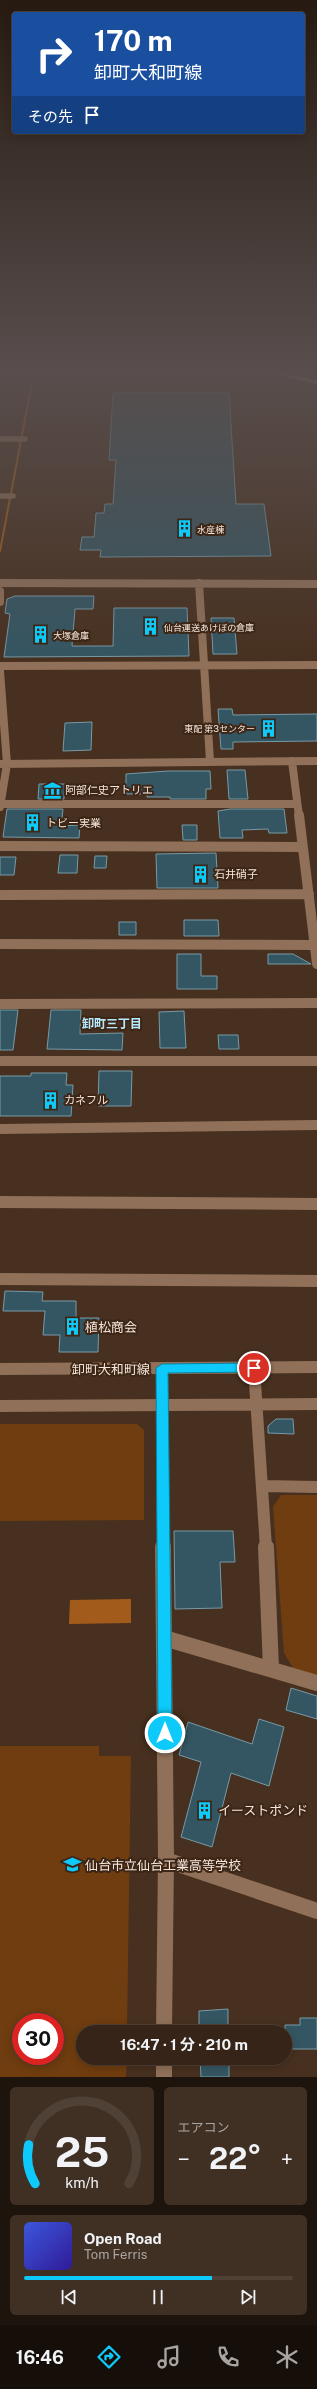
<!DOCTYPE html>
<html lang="ja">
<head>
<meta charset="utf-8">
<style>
	body { margin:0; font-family:"Public Sans","Noto Sans JP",sans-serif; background:#403024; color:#f1f3f6; height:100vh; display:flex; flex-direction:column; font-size:15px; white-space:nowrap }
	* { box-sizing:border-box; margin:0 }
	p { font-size:13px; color:#aaa4a1 }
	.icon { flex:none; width:22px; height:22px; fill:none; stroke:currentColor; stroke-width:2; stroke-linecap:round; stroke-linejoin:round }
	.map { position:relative; height:2077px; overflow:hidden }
	.panel { display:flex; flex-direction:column; gap:10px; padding:10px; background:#1d140d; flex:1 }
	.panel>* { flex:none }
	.hud { position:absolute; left:12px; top:12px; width:293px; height:122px; border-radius:4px; box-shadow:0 2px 10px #0003,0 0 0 1px #4f4136; background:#1a4fa0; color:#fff; overflow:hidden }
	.speed { position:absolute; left:12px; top:2013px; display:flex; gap:8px; font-size:20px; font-weight:700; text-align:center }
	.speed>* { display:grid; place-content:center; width:52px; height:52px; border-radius:50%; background:#352417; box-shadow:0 2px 10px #0003,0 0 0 1px #4f4136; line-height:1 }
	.speed .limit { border:6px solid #d22; background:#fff; color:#111 }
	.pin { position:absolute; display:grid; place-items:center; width:34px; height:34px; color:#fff; margin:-17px; border:2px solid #fff; border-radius:50%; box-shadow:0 1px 4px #0007 }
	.me { position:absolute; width:44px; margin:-22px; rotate:0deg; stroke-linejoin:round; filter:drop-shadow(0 0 3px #0008) }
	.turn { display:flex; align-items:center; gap:14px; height:84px; padding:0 16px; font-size:18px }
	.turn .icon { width:52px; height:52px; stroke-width:2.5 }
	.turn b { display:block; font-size:28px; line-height:34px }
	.then { display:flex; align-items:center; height:38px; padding:0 16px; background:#0003; gap:8px; font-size:15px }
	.big { font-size:30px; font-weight:700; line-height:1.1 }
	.panel .card { flex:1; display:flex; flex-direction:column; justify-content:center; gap:6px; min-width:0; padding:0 14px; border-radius:6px; background:#403024 }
	.panel .dial { align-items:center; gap:0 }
	.dial svg { height:104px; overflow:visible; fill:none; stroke:#4f4136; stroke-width:7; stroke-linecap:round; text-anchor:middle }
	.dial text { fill:#f1f3f6; stroke:none }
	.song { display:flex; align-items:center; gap:12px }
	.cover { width:48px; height:48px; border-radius:6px; background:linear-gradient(135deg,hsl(230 70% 55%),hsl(250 70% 35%)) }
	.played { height:4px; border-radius:2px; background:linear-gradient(90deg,#0dcafa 70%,#4f4136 70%) }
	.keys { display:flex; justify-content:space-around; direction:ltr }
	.heat { display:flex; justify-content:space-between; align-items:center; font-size:22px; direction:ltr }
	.panel .tiles { flex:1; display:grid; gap:10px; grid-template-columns:1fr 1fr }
	.card:last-child { grid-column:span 2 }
	.trip { position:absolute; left:76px; top:2025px; width:216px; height:40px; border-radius:20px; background:#352417; box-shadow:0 2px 10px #0003,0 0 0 1px #4f4136; font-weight:700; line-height:40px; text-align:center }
	.dock { display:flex; height:64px; justify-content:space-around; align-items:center; background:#150e09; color:#aaa4a1 }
	.dock .icon { width:28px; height:28px }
	.dock .on { color:#0dcafa }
	.dock b { font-size:18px; color:#f1f3f6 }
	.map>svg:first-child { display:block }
	.green { fill:#6f3d0f; fill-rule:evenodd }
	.water { fill:#a35b1b }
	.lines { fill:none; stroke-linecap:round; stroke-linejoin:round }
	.stream { stroke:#a35b1b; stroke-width:2 }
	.building { fill:#345662; stroke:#779aa8 }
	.minor-far4 { stroke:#907058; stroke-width:5.5 }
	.minor-far3 { stroke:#907058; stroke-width:8 }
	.minor-far2 { stroke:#907058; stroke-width:10 }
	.minor-far1 { stroke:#907058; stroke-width:12 }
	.minor { stroke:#907058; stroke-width:16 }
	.highway { fill:#f5c5a3; fill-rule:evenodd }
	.route { fill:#0dcafa; stroke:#0883a2 }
	.labels { text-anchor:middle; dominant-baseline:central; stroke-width:4; stroke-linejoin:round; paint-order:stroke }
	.far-poi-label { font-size:9px; fill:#f5e5db; stroke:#3d2615; text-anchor:start }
	.poi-label { font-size:11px; fill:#f5e5db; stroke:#3d2615; text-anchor:start }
	.neighbourhood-label { font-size:12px; font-weight:bold; fill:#b5e9fd; stroke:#3d2615 }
	.near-poi-label { font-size:13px; fill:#f5e5db; stroke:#3d2615; text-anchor:start }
	.near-street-label { font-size:13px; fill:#f5e5db; stroke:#3d2615 }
</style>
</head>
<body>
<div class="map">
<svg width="317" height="2077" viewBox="0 0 317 2077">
	<rect width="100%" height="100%" fill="#47301f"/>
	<path class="green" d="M0,1424H137L144,1430V1520L0,1521Z
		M281,1495H317V1675L293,1668L284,1653L273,1507Z
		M0,1746H99V1756H131L127,2032H83V2058H127L126,2077H0ZM21,2022H55V2056H21Z"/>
	<path class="water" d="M131,1599V1623L69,1624L70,1600Z"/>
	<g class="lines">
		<path class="stream" d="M0,551L34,372"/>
	</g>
	<path class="building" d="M113,393H229L236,504H264L271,556L100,557L101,550H80L82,537H94L96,513H104L105,504H113L116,460H109Z
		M15,596H94L93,609H75L72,646H113L114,608H187L189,656L4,657L10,614L5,613L7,599Z
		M211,618H234L237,654H213Z
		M218,709H232L233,715L317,714V741L233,742V749H221Z
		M92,722L91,750L63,751L65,723Z
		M227,770H245L248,799H229Z
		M168,771H210L211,789H206V799H170V797H147V794H126V774Z
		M39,784H65L64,799H38Z
		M7,809H63L61,826L80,825L79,838L3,837Z
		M230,809H284L287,833H269L268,829L242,830L243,838H220L218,811Z
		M182,825H197V840H183Z
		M216,853L218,888H157L156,854Z
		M60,855H78L77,873H58Z
		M95,856H107L106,868H94Z
		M0,857H16L14,875H0Z
		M184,920H218L219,936H184Z
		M119,922H136V935H119Z
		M177,954H201V976H217V989H177Z
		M268,954H293L311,964H268Z
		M0,1010H18L13,1050H0Z
		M51,1010H81L80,1034L123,1033L122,1050L47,1049Z
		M184,1011L186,1048H160L159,1012Z
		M218,1035H238L239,1049H219Z
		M99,1071H132L131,1106H98Z
		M31,1073H67L66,1085H73L71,1116H0V1076H31Z
		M5,1291L43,1292L42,1301H76V1318H99L98,1352H59L60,1335H43L45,1311H3Z
		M276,1419H293L294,1434L268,1433V1426Z
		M174,1531H233L235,1562H220L222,1608L175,1609Z
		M291,1688L317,1696V1719L286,1710Z
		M259,1719L284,1727L269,1786L231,1773L212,1847L181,1837L201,1762L179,1755L188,1722L252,1744Z
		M228,2009V2032H199V2011Z
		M300,2018H317V2049H285V2025H300Z
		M200,2058H229V2077H201Z"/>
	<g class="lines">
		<path class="minor-far4" d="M0,439H25
			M0,496H13"/>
		<path class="minor-far3" d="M0,583L317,584
			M199,583L210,761
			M0,591V602
			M0,666L317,665
			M0,671L7,764L0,807
			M292,761L299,816
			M0,764L317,761
			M0,804H297"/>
		<path class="minor-far2" d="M299,815L317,964
			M0,846L302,847
			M0,895L309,894
			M0,944L317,945
			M0,1004L317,1003
			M0,1061H317
			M0,1129L317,1125"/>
		<path class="minor-far1" d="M0,1202L317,1204
			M0,1279L317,1281
			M254,1368L266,1548
			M0,1369L317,1367
			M162,1369L163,1548
			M0,1406L317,1404
			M263,1486L317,1487"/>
		<path class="minor" d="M163,1547L166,1860L164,2032
			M266,1547L271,1668
			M164,1638L317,1683
			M166,1860L317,1911
			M164,2058V2077"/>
		<path class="highway" d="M267,372H278L317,380V384Z"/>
	</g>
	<linearGradient id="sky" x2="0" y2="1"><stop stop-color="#271a11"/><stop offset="0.56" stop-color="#584e4d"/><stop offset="1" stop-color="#584e4d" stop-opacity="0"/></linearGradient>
	<rect width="317" height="663" fill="url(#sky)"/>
	<path class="route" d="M254,1363L259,1368L254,1372L168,1373L172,1733L170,1738L165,1740L160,1738L158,1733L156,1368L162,1364Z"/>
	<defs>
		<symbol id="building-bare" viewBox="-9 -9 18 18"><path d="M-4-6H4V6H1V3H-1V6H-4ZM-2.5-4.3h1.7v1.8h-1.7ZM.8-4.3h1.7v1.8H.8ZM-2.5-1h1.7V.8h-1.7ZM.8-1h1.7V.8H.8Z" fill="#0dcafa" stroke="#3d2615" stroke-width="2.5" paint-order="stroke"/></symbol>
		<symbol id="museum-bare" viewBox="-9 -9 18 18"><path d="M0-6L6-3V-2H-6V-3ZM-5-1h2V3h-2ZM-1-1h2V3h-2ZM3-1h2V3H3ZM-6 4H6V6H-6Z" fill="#0dcafa" stroke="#3d2615" stroke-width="2.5" paint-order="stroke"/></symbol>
		<symbol id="school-bare" viewBox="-9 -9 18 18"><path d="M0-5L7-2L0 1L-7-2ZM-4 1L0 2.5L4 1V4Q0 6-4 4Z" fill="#0dcafa" stroke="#3d2615" stroke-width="2.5" paint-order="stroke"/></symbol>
	</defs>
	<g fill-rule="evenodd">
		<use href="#building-bare" x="172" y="516" width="25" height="25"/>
		<use href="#building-bare" x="138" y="614" width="25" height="25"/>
		<use href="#building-bare" x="28" y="622" width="25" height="25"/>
		<use href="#building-bare" x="256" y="716" width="25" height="25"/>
		<use href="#museum-bare" x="40" y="778" width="25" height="25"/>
		<use href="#building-bare" x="20" y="810" width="25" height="25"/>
		<use href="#building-bare" x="188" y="862" width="25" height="25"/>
		<use href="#building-bare" x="38" y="1088" width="25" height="25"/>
		<use href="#building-bare" x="60" y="1314" width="25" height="25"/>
		<use href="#building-bare" x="192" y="1798" width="25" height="25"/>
		<use href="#school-bare" x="60" y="1852" width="25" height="25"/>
	</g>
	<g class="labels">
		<g class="far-poi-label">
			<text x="197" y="529">水産棟</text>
			<text x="164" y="627">仙台運送あけぼの倉庫</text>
			<text x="53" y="635">大塚倉庫</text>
			<text x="255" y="728" text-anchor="end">東配 第3センター</text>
		</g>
		<g class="poi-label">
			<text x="65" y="790">阿部仁史アトリエ</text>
			<text x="46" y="823">トビー実業</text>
			<text x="214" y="874">石井硝子</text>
			<text x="64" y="1100">カネフル</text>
		</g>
		<g class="neighbourhood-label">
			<text x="112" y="1024">卸町三丁目</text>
		</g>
		<g class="near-poi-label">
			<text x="85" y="1327">植松商会</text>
			<text x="218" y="1810">イーストポンド</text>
			<text x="85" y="1865">仙台市立仙台工業高等学校</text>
		</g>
		<g class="near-street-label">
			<text x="111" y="1369">卸町大和町線</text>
		</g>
	</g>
</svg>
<div class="speed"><div class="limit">30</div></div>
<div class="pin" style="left:254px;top:1368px;background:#d93025"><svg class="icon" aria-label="arrive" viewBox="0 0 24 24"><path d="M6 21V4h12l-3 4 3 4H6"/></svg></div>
<svg class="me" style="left:165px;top:1733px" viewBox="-20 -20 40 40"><circle r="17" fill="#0dcafa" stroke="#fff" stroke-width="3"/><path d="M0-11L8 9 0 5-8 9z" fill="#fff"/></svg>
<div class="trip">16:47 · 1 分 · 210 m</div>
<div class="hud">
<div class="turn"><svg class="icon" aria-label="right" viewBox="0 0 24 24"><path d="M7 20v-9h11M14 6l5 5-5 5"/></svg><div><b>170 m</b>卸町大和町線</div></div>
<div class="then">その先<svg class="icon" aria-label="arrive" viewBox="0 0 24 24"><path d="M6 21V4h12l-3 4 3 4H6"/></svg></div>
</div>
</div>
<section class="panel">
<div class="tiles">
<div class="card dial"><svg viewBox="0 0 100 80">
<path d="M14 69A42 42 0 1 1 86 69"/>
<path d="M14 69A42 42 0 0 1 9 39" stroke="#0dcafa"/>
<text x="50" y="56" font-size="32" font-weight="700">25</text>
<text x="50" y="72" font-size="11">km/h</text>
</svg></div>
<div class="card"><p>エアコン</p>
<div class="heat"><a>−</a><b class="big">22°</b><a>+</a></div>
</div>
<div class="card">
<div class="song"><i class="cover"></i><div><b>Open Road</b><p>Tom Ferris</p></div></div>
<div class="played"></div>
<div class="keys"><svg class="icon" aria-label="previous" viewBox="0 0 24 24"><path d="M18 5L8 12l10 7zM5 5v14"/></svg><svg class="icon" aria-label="pause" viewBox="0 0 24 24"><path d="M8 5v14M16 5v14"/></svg><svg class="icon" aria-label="next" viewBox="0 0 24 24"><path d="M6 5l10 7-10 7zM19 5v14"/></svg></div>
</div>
</div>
</section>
<nav class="dock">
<b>16:46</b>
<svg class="icon on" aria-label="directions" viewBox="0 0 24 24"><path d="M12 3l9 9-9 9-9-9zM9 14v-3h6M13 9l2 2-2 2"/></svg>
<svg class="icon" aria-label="music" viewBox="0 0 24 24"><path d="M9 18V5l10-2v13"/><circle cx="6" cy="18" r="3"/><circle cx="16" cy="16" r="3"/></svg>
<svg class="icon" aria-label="phone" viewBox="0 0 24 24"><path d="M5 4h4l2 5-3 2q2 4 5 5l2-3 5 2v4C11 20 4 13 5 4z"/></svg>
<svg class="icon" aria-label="climate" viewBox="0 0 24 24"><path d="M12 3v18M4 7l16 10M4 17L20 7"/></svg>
</nav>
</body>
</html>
